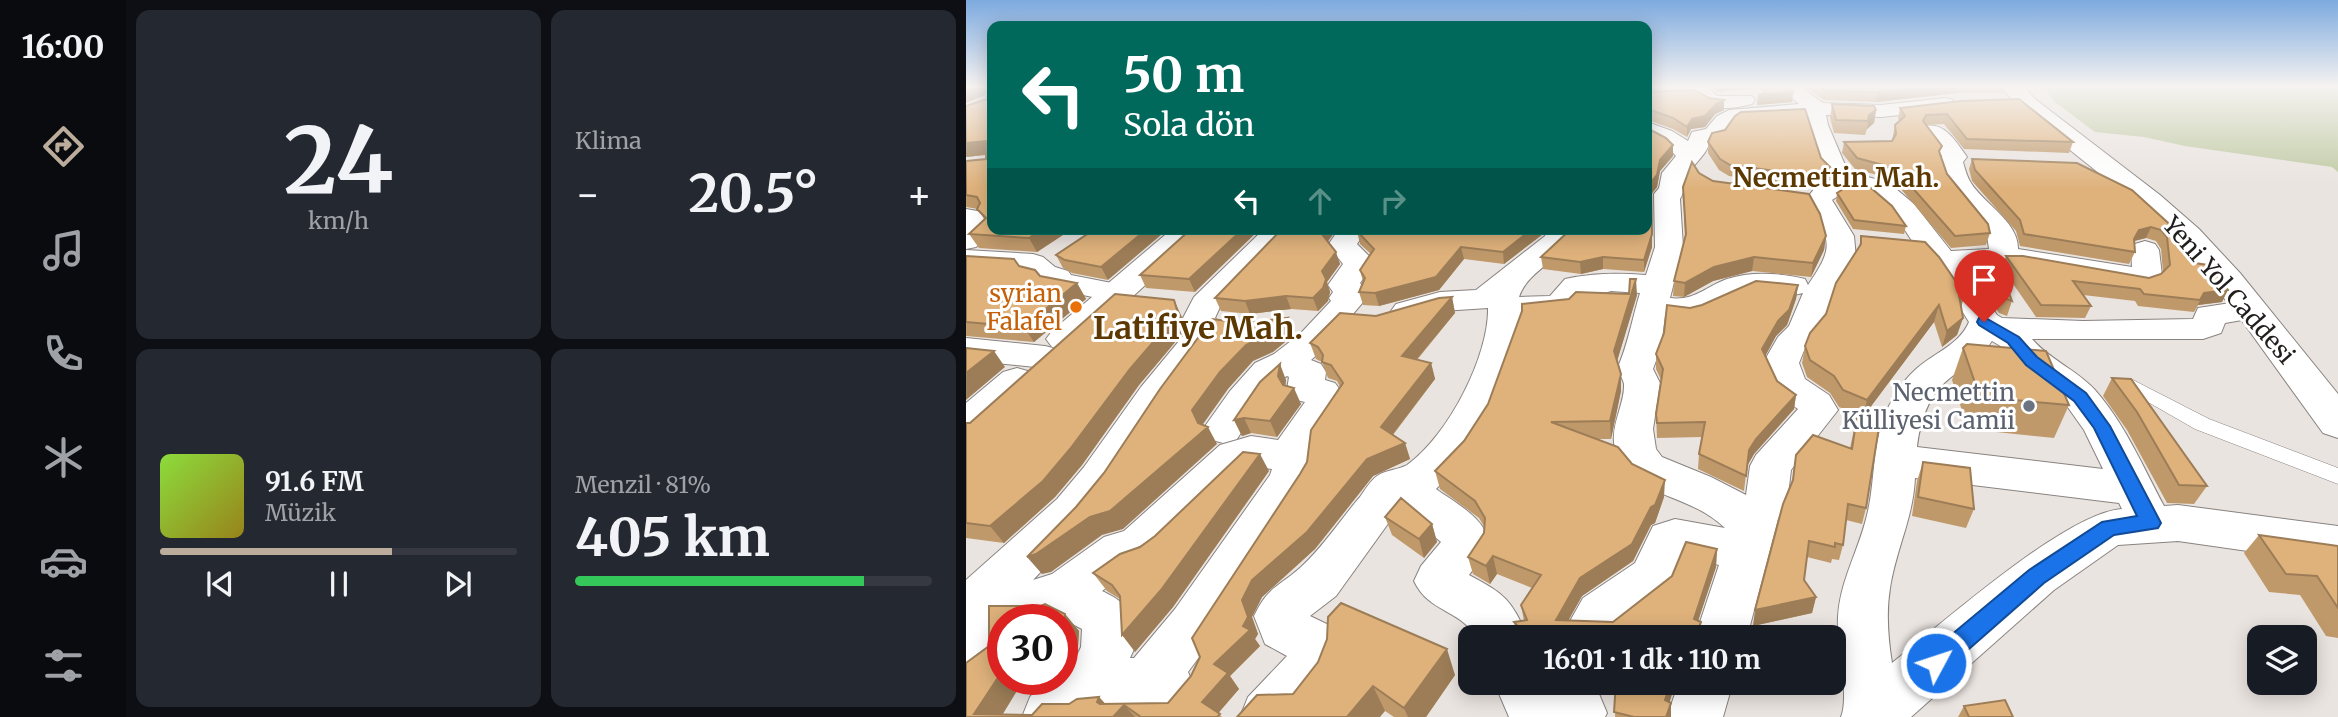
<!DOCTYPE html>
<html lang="tr">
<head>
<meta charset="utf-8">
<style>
	body { margin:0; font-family:Merriweather,serif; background:#242831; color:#f1f3f6; height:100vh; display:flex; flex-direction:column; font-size:26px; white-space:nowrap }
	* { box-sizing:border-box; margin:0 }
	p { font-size:23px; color:#9ea1a6 }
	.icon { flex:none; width:38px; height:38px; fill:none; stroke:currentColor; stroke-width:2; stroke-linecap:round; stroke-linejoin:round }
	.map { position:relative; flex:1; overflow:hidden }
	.sheet { display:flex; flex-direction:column; gap:10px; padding:10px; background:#0d0f14; width:840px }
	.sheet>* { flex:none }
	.banner { position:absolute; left:21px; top:21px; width:665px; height:214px; border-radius:14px; box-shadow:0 4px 18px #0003; background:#00695c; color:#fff; overflow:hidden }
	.buttons { position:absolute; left:1281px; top:625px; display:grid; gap:14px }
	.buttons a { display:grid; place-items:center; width:70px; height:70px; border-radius:14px; background:#171b24; box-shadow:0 4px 18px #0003; font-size:35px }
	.speed { position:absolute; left:21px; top:604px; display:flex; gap:14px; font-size:35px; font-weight:700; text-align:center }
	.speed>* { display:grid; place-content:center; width:91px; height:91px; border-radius:50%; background:#171b24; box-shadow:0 4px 18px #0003; line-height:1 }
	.speed .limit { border:10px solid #d22; background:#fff; color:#111 }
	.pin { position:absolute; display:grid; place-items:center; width:60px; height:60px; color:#fff; margin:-72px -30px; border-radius:50% 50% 50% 0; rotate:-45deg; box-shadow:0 0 7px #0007 }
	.pin .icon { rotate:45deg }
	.me { position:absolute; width:77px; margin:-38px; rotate:50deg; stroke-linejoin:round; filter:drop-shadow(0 0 5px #0008) }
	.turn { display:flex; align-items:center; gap:24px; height:147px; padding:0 21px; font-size:32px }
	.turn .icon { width:91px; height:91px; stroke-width:2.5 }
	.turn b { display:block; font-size:49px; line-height:60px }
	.lanes { display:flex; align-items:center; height:66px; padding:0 21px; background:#0003; justify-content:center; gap:35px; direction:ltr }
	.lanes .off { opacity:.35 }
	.big { font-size:52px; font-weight:700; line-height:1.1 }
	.sheet .card { flex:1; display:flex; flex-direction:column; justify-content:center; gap:10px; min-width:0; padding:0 24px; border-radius:14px; background:#242831 }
	.sheet .dial { align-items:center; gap:0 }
	.dial b { font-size:91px; line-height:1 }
	.song { display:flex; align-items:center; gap:21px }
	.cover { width:84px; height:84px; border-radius:10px; background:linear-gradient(135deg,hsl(90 70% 55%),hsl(50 70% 35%)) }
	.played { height:7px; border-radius:4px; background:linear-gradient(90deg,#bbac9c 65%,#363941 65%) }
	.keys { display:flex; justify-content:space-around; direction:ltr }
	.heat { display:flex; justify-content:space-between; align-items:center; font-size:38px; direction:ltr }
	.charge { height:10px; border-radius:5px; background:linear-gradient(90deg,#34c759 81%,#363941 0) }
	.sheet .tiles { flex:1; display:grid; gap:10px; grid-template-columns:repeat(2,1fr) }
	.trip { position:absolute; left:492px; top:625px; width:388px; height:70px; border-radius:14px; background:#171b24; box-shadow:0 4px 18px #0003; font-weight:700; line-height:70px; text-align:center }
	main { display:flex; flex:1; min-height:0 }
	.menu { display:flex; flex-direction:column; width:126px; justify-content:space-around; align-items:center; background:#090b0e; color:#9ea1a6 }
	.menu .icon { width:49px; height:49px }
	.menu .selected { color:#bbac9c }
	.menu b { font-size:32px; color:#f1f3f6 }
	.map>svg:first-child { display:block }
	.green { fill:#bdc8a0 }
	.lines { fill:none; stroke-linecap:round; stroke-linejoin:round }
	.lane-casing { stroke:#898380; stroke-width:1 }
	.street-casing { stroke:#898380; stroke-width:2 }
	.secondary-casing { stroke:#898380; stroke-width:2 }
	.lane { fill:#fff; fill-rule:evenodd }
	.street { fill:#fff; fill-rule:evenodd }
	.secondary { fill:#fff; fill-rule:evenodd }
	.wall { fill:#c0996b }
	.shaded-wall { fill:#9c7d57 }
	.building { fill:#dfb27c; stroke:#9c7d57; stroke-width:2 }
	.route { fill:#1a73e8; stroke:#114b97; stroke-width:2 }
	.food-dot { fill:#e8710a; stroke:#fff; stroke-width:2.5 }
	.worship-dot { fill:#6b7280; stroke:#fff; stroke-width:2.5 }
	.labels { text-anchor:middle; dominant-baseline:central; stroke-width:6; stroke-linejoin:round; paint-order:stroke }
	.street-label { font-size:24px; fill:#211e1d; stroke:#fff }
	.food-label { font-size:24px; fill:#c56008; stroke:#fff; text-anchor:end }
	.worship-label { font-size:24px; fill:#5b616d; stroke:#fff; text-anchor:end }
	.far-district-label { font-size:26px; font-weight:bold; fill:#5c3802; stroke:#fff }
	.district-label { font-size:32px; font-weight:bold; fill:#5c3802; stroke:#fff }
</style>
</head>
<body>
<main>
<nav class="menu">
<b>16:00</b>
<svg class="icon selected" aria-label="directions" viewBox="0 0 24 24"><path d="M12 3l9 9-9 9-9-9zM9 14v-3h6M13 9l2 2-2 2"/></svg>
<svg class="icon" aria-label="music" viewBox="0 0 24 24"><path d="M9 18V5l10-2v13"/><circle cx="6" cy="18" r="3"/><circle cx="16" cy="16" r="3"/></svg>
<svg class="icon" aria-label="phone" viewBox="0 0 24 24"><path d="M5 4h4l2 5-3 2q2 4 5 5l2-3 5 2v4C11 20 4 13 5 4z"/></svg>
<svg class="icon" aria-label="climate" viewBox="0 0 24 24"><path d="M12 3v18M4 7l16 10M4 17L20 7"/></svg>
<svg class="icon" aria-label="car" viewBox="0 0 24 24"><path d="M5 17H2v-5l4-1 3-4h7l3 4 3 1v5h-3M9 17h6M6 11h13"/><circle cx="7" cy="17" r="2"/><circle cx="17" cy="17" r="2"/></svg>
<svg class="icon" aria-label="filters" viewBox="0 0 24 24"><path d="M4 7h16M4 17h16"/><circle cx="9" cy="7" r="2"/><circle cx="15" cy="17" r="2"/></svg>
</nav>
<section class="sheet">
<div class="tiles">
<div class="card dial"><b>24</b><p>km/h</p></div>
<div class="card"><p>Klima</p>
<div class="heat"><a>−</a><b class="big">20.5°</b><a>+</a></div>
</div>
<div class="card">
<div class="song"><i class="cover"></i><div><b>91.6 FM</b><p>Müzik</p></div></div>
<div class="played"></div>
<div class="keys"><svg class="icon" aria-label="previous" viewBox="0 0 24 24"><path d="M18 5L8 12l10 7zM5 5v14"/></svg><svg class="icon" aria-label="pause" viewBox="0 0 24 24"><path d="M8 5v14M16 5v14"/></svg><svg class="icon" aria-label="next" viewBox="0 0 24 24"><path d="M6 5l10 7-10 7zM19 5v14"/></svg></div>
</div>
<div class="card"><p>Menzil · 81%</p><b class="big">405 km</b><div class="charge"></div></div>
</div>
</section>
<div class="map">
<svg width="1372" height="717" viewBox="0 0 1372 717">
	<rect width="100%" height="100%" fill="#eae4e0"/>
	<path class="green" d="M1077,87H1372V172L1366,167L1219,146L1178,137L1129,132L1089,102Z"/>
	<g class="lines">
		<defs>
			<path id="lane" d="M1167,380L1243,419L1372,468V484L1229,429L1161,390L1158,386L1161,382Z"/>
			<path id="street" d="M720,87H741L751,96H786L789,100L786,104C758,111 738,111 720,87Z
				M812,87H835L857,103L915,105L980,98L987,100L990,104L987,108L980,110L915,117L860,115L862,125L879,165L888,173L923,183L948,204L985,251L1023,249L1021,235L980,184L973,161L976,156L957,131L960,126C979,122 991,143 1001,157L997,162C999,169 1001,177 1005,183C1017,203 1053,222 1052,249L1166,267L1165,250L1169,244L1179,241L1189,244L1193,250L1196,275L1187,284L1176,287L1078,269L1045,266L999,268L1031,315L1036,318L1117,321L1227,319L1232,308L1271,302L1282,305L1287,312L1282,319L1259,323L1255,333L1237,339H1066C1084,360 1111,370 1129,390C1159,424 1177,467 1198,506L1212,505L1372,526V564L1212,541L1152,545L1088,590L945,717H875C884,695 870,645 872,617C874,580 893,550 901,515C909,484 906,451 917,420C923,403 935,383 948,371C965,354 993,346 1003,322L971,271L954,253L929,215L905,193L886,187L866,200L888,236L890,258L865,298L855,330L839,348L833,363L839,379L863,395L872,410L825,470L822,495L812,519L781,637H729L753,565L718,557L704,591L653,630L648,637H595L617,598L669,563L687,526L709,519L759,528C732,502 697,498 668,480C659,474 649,454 648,442C646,422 659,403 658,384C657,379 653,373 651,369C662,345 666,319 674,293L645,291L632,295H619C596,322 588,316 555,315L556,327L523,420L500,457L470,489C486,501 526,521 521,546C519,556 509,567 503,575C540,595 544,598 562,637H510C494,609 463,613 448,581L455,566L475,542L434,507L370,596L344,616L367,627C383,662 363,690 340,717H274L282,697L321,656L299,644L288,616C302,586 313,587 335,567C357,547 375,519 394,497C399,490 404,481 411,476C419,470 432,470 441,465C482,436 523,356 522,308L476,311L441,321L430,318L425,311L430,304L474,292L510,290L579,236L581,229H609C601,260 563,267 553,297L584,296L599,279C627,273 651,273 680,275L689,247L688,194L693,188L696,173L710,156L702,147L681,136V122L706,131L722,141L726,132L740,129L751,116L763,110L833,104ZM840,116L856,168L866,179L849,188L840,199C863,241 871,243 842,285L839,279C815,273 785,271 761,279C739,287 729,301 704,298L717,247L714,199C719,192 716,186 720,178C725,165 741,156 744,141L756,139L766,124L774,120ZM787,292L828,295L837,293L823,326L812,337L797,363L811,395L832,409L790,455L784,466L780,495L745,477L696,457L690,449L687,429L694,383L687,369L695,347L699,316L724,320L735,317ZM1026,341L1036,347L1054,369L1101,406L1118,430L1137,469L951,447C954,421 962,395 984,378C999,366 1015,357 1026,341ZM949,478L1153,503L1156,509C1099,513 975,625 926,663C922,638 920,613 924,588C930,549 947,519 949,478Z
				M0,209L17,212L20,218L17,223L26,232L10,247L0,249Z
				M298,229H328L254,307L249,318L255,325L251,337L201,405L148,489L121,523L67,580L86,574L138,537L158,531L254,445L285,436L312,440L339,402L326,399L321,390L323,377L321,376C299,387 284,419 271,439L257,443L243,439L237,429L264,391L289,363L308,354L334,334L365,301L363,298L367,292L362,285L377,264L362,245L373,229H401L391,244L409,262L394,283L400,290L395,297L398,301L358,348L345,360L355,364L360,372L359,380L369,383L380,398L349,446L345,478L318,526L245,641L222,672L228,686L220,704C214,707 206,711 199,712C178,714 135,702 119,717H56L64,697L78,681L96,679V670L106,666L115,647L116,629L93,617L90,620H37V662L19,676L0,684V580L91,499L118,467L175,387L218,335L221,325L217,318L228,297ZM285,466L306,469L304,475L209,609L168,658H164L168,649C164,641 166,635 167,627C168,608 151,598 136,591L165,569L185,562L199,551Z
				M0,250L67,254L77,257L89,267L102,271L105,275L161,286L166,293L161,300L150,302L84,288L80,283L63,278L59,271L0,268Z
				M0,338L79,346L91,349L96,357L91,365L79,368L0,360Z
				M528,682H628L641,713L639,717H543Z
				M713,682H767L757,717H701Z"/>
			<path id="secondary" d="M1036,87H1058L1069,99L1194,195L1233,229L1274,273L1372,394V438L1357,433L1269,311L1211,243L1154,190L1053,109Z
				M206,229H240L112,347L99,350L86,347L80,339L86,331Z
				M51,368L65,372L71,381L65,390L15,437L0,441V403L37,372Z"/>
		</defs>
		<use href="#lane" class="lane-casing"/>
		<use href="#street" class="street-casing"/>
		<use href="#secondary" class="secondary-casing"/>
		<use href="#lane" class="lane"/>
		<use href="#street" class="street"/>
		<use href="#secondary" class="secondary"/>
	</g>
	<path class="wall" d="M26,87L106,229L71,252L13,248L3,234L18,219L12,209L0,207V161L20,159V155L0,157V106L21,99Z
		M745,87H822L827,92L826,102L791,105L799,93L798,91L790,88L751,92Z
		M839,87H1039L1038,93H992L910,102L858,100Z
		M681,92L758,100V110L749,114L739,127L725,129L721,137L707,129L682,120H681Z
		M995,101L1107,142L1103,153L998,149L978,124L960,125L974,153L981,174L1024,233L1020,245L985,248L934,188L915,176L889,169L876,153L878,142L926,141L929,125L933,121L932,118L934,108Z
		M866,104L910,110L908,123L901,129L899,135L868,133L864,118Z
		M681,128L707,145V156L694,171L691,187L686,194V247L678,272L637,269L615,274L577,269L575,257L605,229Z
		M742,142L862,178L846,187L763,176L753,170L742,153Z
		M1006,159L1166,190L1229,263L1256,302L1232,305L1228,312L1172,306L1169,301L1117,295L1125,306L1119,318L1070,317L1036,268L1040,256L1183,278L1195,274L1197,272L1195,249L1190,241L1180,238L1168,241L1169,252L1163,264L1054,246L1050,231L1006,181L1003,169Z
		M733,173L747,181L860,236L858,250L845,277L786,271L747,281L718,297L707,296L708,281L719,238L717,187Z
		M871,193L940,226L938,234L887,229L870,201Z
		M129,229L142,280L106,273L97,268L90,255Z
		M225,229L229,292L180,288L174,275Z
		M316,229H371L362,241L374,264L361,282L364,292L362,301L352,311L325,309L284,314L255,311L249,298Z
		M392,229H579L577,234L538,264L498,259L473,290L413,306L397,305L393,292L397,282L394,270L405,254L394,244L391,231Z
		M895,236L999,295L995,307L997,318L991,335L976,347L968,322L897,417L873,407L864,393L841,377L836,363L839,346L860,314L893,248Z
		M1007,254L1046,301L1041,316L1033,313L1003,269Z
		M0,256L53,266L74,276L111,283L120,299L68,342L0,336Z
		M832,285L830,299L821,325L810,336L799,356L811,381L830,395L828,409L788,454L781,466L778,491L732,469L733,454L736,437L691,438L690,414L695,380L690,369V354L724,308Z
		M671,295L651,361L655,391L645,439H630L666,464L698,497L689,523L685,525L667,561L616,596L602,621L647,622L751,549L750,567L732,621L734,637H551L548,622L558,621L555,605L566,588L531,574L524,584L507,574L502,557L518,533L519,528L513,518L474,489L469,471Z
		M486,297L489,313L451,360L465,363L469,379L427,435L439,443L444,459L407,476L349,549L296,597L286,617L292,634L289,639L294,646L264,676L273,689L252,713L256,717H0V663L23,646V606H75L79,604L99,614L113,631L112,646L104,664L96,667V620H37V679H58L36,715H66L76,704H103L111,699L133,697L139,704L202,703L225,676L234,657L226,638L334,474L341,462L345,430L374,387L371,381L362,378L356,362L350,359L344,343L374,313L410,316L473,298Z
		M215,315L218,325L216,334L173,385L116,465L89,497L38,543L0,538V423H4Z
		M997,348L1103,405L1088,438L1002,429L986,380Z
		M1146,378L1241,486L1228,504L1201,503L1161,430L1137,396Z
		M320,380L319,385L335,404L311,437L285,433L276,436L268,420Z
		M891,416L900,508L896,524L880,520L877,545L873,560L866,559L865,563L841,557L838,580L850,597L846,613L787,626L826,483L830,455L884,448Z
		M957,462L1008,509L1000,528L946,516L951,481Z
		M303,471L207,607L169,652L154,599L141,591L127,573Z
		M419,517L466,524L471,542L458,558L426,535Z
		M1293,535L1372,546V638L1360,636L1334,595L1303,592L1278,553Z
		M489,675L460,717H428L419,711L327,694Z
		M630,682H710L703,702L705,703V717H649L650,689L633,686Z
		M998,706L1047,717H992Z"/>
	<path class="shaded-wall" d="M3,87H24L26,92L0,103V89Z
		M751,87H790V88L751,92Z
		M959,87H993L992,93L910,102L912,92Z
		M827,92L826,102L791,105L792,95Z
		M758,100V110L749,114L739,127L725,129L721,137V127L726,119Z
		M910,110L908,123L901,129L903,115Z
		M20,141L26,154L0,157V143Z
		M707,145V156L694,171L691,187L685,194V182L694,160Z
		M864,167L862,178L846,187L848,176Z
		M1185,227L1180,238L1168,241V239L1173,230Z
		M76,229H106L71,252L63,238Z
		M181,229H202L142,280L135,267Z
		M277,229H294L229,292L223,279Z
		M358,229H371L359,245L355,233Z
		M566,229H579L577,234L538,264L537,252Z
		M686,234V247L678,272V260Z
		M860,236L858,250L845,277L847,263Z
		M495,247L498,259L473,290L413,306L409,293Z
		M370,252L374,264L361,282L364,292L362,301L352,311L347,298L356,271Z
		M637,257V269L615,274L614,262Z
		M788,257L786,271L747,281L718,297L719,283L748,267Z
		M670,279L671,295L649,368L648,351Z
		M111,283L120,299L68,342L58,327Z
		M832,285L830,299L821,325L810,336L795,364L796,349Z
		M1262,290L1256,302L1232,305L1228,312L1238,293Z
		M320,296L325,309L284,314L279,301Z
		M486,297L489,313L440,372L436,356Z
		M208,300L215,315L218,325L216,334L173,385L116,465L89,497L38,543L24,526Z
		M973,305L968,322L897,417L901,400Z
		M321,318L328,335L307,352L287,361L262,389L235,427H242L251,444L157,529L136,535L85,572L76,574L61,557L226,410L254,372L280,345Z
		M997,318L991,335L976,347L981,331Z
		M28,351L39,367L0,400V373Z
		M465,363L469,379L420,443L415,427Z
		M314,364L320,380L319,391L312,376Z
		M655,374V391L645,439L644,421Z
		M328,388L335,404L311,437L304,421Z
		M830,395L828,409L788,454L781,466L778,491L783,450L790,439Z
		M278,418L285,433L276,436L268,420Z
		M439,443L444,459L407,476L349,549L296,597L286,617L292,634L289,639L294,646L264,676L273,689L249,717L236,702L248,664L277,626L276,600L286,580L401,459Z
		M294,454L303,471L207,607L169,652L156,635Z
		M699,480L698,497L689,523L685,525L667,561L616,596L593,637L590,620L614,578Z
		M466,524L471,542L458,558L453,539Z
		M751,549L750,567L727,636L728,619Z
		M527,556L531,574L524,584L520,566Z
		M850,597L846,613L787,626L789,610Z
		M99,614L113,631L112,646L104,664L96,667V633Z
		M735,622L734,637H729Z
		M481,649L489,675L460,717H442L438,708Z
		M37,670V679H58L35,717L8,714Z
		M705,682H710L699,716V700Z
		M407,686L419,711L414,717H381Z
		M133,697L148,713L131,702Z
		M705,703V717H700Z
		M158,705L169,717H147Z"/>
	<path class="building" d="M20,87H26V229H76L63,238L3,234L20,218L11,209L14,203L11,197L0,195V161L20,159V141L0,143V106L21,99Z
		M802,87H822L827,92L792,95L799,93Z
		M855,87H959L912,92L859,91Z
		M729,90L743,98L758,100L750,104L739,116L726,119L721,127L707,118L682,109L681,110V92Z
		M1053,99L1107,142L1001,139L981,114L960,115L957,121L976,146L973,151L981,174L1022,224L1024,233L989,236L937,177L917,165L891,158L878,142L926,141L930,134L929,125L939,116L934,108L995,101Z
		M866,104L908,106L910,110L903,115L902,121L870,120Z
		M839,109L855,158L864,167L848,176L764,165L754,159L742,142L746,133L759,130L769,116L775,112Z
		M681,128L700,138L707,145L694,160L691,175L685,182L686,234L678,260L637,257L614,262L575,257L605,229H681Z
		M1006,159L1111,163L1166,190L1211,231L1229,263L1242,265L1262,290L1238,293L1234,300L1178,294L1174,289L1107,281L1125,306L1075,305L1040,256H1057L1183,278L1195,274L1204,265L1201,237L1195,230L1185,227L1173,230L1168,239L1169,252L1058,234L1054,220L1009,170Z
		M726,162L733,173L747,181L843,194L854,214L860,236L847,263L788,257L748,267L719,283L708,281L720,234L717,187Z
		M888,182L905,188L926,206L940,226L888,220L871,193Z
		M129,229H181L135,267L99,260L90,255Z
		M225,229H277L223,279L174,275Z
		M316,229H358L355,233L370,252L356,271L360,279L357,288L347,298L320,296L279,301L249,298Z
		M392,229H566L537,252L495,247L470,277L409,293L393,292L399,278L394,270L408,249L391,231Z
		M895,236L959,242L973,257L999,295H993L997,318L981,331L973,305L901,400L877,390L868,376L844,360L839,346L844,333L860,314L870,283L895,244Z
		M1007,254H1028L1046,301L1038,298Z
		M0,256L48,259L53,266L69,270L74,276L111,283L58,327L0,322Z
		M664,279H670L648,351L655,374L644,421L585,422L652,447L666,464L699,480L689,505L685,507L666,544L614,578L590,620L647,622L706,576L720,542L751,549L728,619L735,622L729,637H561L548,622L561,620L555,605L575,575L527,556L520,566L502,557L518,533L519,518L509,501L469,471L498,441L522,404L556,311V304L603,299L610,292L663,294Z
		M790,281L832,285L823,310L812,321L796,349L811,381L830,395L790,439L783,450L780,476L733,454L739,422L691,423L690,414L697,369L690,354L698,333L701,305L724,308L736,305Z
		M149,294L208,300L211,310L208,318L164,369L104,449L77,481L24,526L0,523V423H4Z
		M486,297L436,356L465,363L415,427L439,443L401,459L341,532L286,580L276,600L282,617L277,626L284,630L248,664L262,673L236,702L254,714L251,717H175L158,705L147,717H0V663L23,646V606H75L79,604L99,614L98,630L96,633V620H37V670L8,714L66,715L76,704H103L111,699L133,697L131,702L134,704L202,703L225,676L234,657L226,638L334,474L341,462L345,430L377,383L365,365L356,362L357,355L352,347L344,343L374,313L410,316L473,298Z
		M321,318L300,335L280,345L254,372L226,410L232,423L242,427L144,511L124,517L70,554L61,557L110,507L138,473L194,389L246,319L277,323Z
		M1001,344L1080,351L1103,405L1014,397L997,348Z
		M0,348L28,351L0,373Z
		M314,364L312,376L317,385L328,388L304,421L278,418L268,420L294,382Z
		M1146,378L1165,379L1241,486L1213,485L1171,412Z
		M891,416L914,421L900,508L882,504L877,545L869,543V547L843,541L838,580L850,597L789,610L817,504L827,480L830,455L847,435L886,449Z
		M277,452L294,454L195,590L156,635L154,596L146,585L127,573L154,554L174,547L189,536Z
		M957,462L1004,468L1008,509L952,497Z
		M435,498L466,524L453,539L419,517Z
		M1293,535L1372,546V608L1351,576L1320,574Z
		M375,603L481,649L438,708L407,686L381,717H271L291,695L327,694L352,662L361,639L362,617Z
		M650,682H705L699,700L705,703L700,717H668L648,712Z
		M1039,700L1047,717H1003L998,706Z"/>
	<linearGradient id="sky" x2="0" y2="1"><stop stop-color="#7daadf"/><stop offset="0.46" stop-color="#f6f3f1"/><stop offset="1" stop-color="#f6f3f1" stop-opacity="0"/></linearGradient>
	<rect width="1372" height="188" fill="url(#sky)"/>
	<path class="route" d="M1018,317L1053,337L1071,357L1120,393L1144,426L1195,523L1192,528L1148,535L1078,583L978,671L970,674L961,671L958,663L961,655L1063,570L1136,522L1171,516L1128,428L1108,401L1060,365L1042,343L1013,325L1011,322L1013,318Z"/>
	<circle class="food-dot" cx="110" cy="307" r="7"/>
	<circle class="worship-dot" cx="1063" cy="406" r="7"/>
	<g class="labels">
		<g class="street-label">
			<text transform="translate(1263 290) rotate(49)">Yeni Yol Caddesi</text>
		</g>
		<g class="food-label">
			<text x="96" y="293">syrian<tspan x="96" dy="28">Falafel</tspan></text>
		</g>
		<g class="worship-label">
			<text x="1049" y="392">Necmettin<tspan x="1049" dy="28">Külliyesi Camii</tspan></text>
		</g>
		<g class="far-district-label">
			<text x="870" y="177">Necmettin Mah.</text>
		</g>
		<g class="district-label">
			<text x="232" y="328">Latifiye Mah.</text>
		</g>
	</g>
</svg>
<div class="buttons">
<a><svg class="icon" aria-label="layers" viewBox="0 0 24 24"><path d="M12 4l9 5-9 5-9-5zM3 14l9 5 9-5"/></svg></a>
</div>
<div class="speed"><div class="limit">30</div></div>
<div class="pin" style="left:1018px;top:322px;background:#d93025"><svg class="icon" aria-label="arrive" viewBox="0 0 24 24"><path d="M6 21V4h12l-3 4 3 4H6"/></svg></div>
<svg class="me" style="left:970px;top:663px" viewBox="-20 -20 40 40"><circle r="17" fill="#1a73e8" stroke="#fff" stroke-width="3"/><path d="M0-11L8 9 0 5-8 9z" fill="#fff"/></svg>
<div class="trip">16:01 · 1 dk · 110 m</div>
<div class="banner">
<div class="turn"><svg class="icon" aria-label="left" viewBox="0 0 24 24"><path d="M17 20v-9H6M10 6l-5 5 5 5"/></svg><div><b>50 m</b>Sola dön</div></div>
<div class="lanes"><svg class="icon" aria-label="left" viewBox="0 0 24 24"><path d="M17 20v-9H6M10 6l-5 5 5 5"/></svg><svg class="icon off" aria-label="ahead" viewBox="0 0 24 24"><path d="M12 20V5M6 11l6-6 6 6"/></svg><svg class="icon off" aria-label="right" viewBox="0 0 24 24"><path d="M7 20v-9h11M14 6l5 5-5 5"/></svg></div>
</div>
</div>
</main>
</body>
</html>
